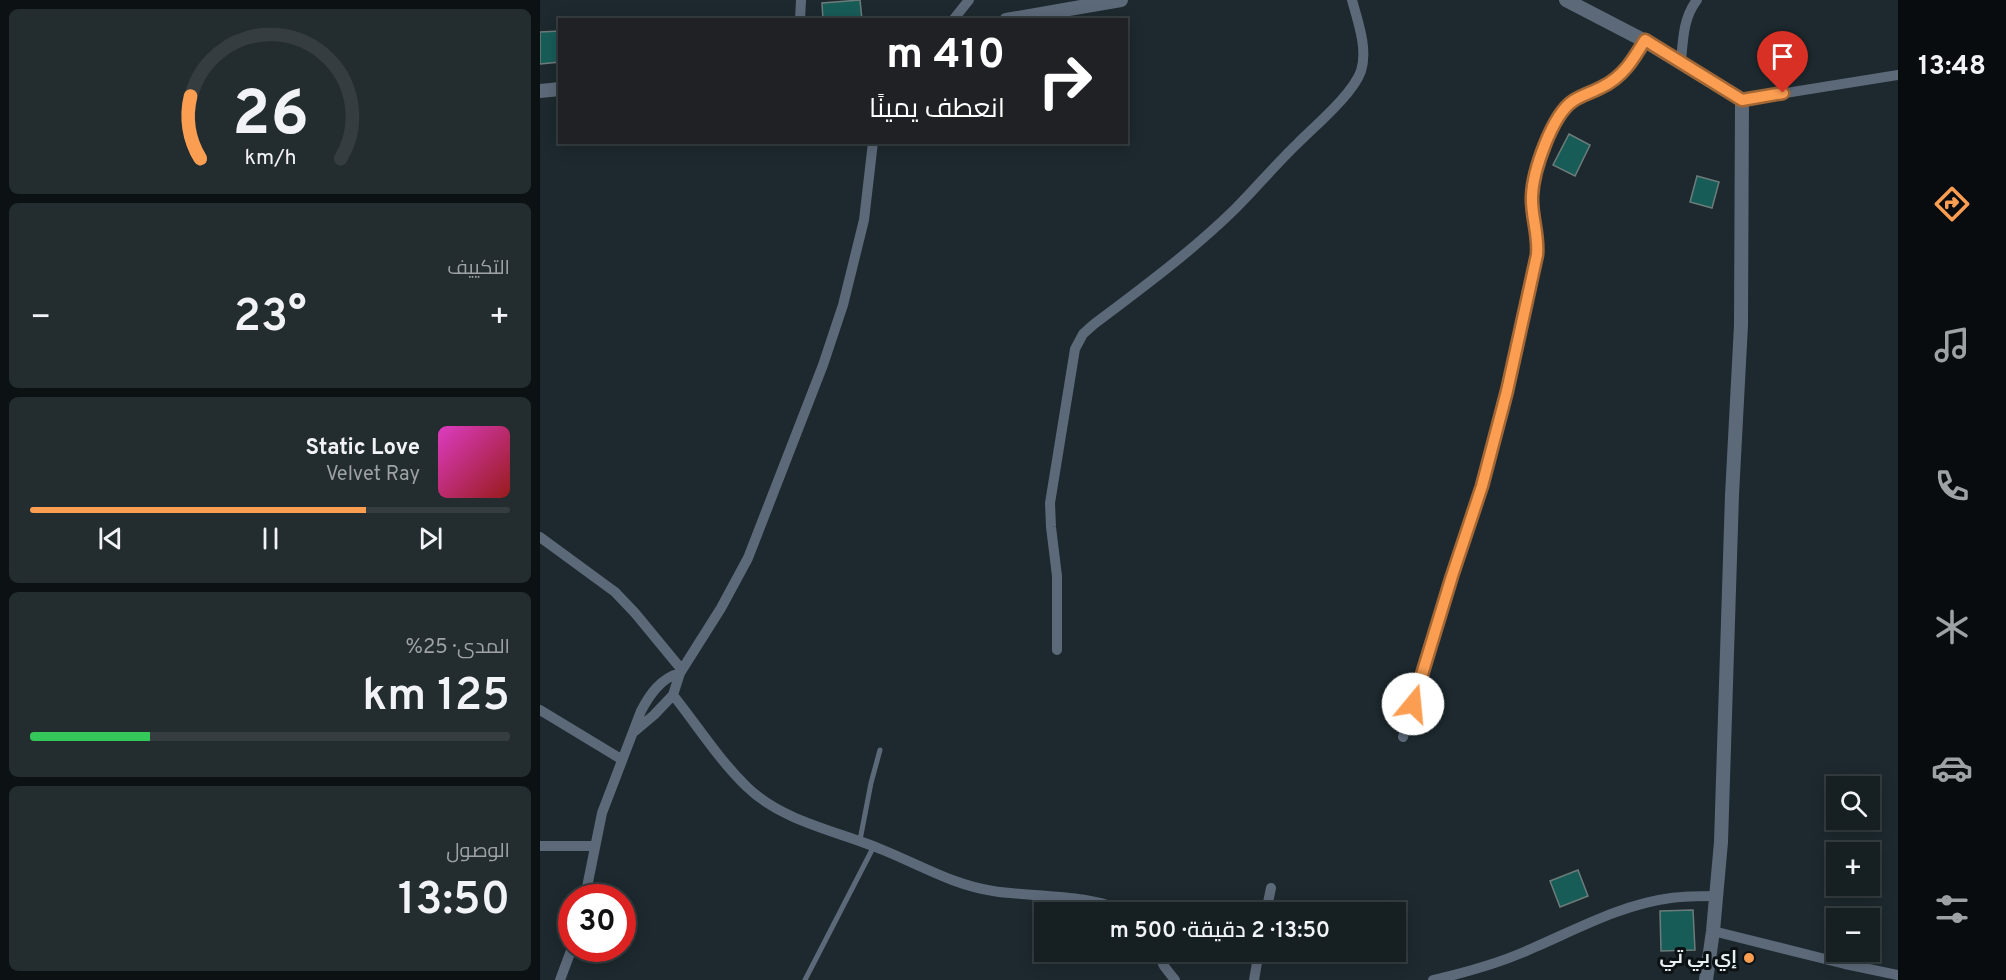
<!DOCTYPE html>
<html lang="ar">
<head>
<meta charset="utf-8">
<style>
	body { margin:0; font-family:Overpass,Cairo,sans-serif; background:#232c2f; color:#f1f3f6; direction:rtl; height:100vh; display:flex; flex-direction:column; font-size:22px; white-space:nowrap }
	* { box-sizing:border-box; margin:0 }
	p { font-size:20px; color:#9ea2a5 }
	.icon { flex:none; width:33px; height:33px; fill:none; stroke:currentColor; stroke-width:2; stroke-linecap:round; stroke-linejoin:round }
	.map { position:relative; flex:1; overflow:hidden; direction:ltr }
	.side { display:flex; flex-direction:column; gap:9px; padding:9px; background:#0c1113; width:540px }
	.side>* { flex:none }
	.top-card { position:absolute; left:18px; top:18px; width:570px; height:126px; border-radius:0px; box-shadow:0 3px 15px #0003,0 0 0 2px #353d40; direction:rtl; background:#202124; color:#fff; overflow:hidden }
	.fabs { position:absolute; left:1286px; top:776px; display:grid; gap:12px }
	.fabs a { display:grid; place-items:center; width:54px; height:54px; border-radius:0px; background:#161f22; box-shadow:0 3px 15px #0003,0 0 0 2px #353d40; font-size:30px }
	.speed { position:absolute; left:18px; top:884px; display:flex; gap:12px; font-size:30px; font-weight:700; text-align:center }
	.speed>* { display:grid; place-content:center; width:78px; height:78px; border-radius:50%; background:#161f22; box-shadow:0 3px 15px #0003,0 0 0 2px #353d40; line-height:1 }
	.speed .limit { border:9px solid #d22; background:#fff; color:#111 }
	.pin { position:absolute; display:grid; place-items:center; width:51px; height:51px; color:#fff; margin:-62px -26px; border-radius:50% 50% 50% 0; rotate:-45deg; box-shadow:0 0 6px #0007 }
	.pin .icon { rotate:45deg }
	.me { position:absolute; width:66px; margin:-33px; rotate:17deg; stroke-linejoin:round; filter:drop-shadow(0 0 4px #0008) }
	.turn { display:flex; align-items:center; gap:21px; height:126px; padding:0 24px; font-size:27px }
	.turn .icon { width:78px; height:78px; stroke-width:2.5 }
	.turn b { display:block; font-size:42px; line-height:51px }
	.big { font-size:45px; font-weight:600; line-height:1.1 }
	.side .tile { flex:1; display:flex; flex-direction:column; justify-content:center; gap:9px; min-width:0; padding:0 21px; border-radius:9px; background:#232c2f }
	.side .dial { align-items:center; gap:0 }
	.dial svg { height:156px; overflow:visible; fill:none; stroke:#353d40; stroke-width:7; stroke-linecap:round; text-anchor:middle }
	.dial text { fill:#f1f3f6; stroke:none }
	.song { display:flex; align-items:center; gap:18px }
	.cover { width:72px; height:72px; border-radius:9px; background:linear-gradient(135deg,hsl(310 70% 55%),hsl(0 70% 35%)) }
	.played { height:6px; border-radius:3px; background:linear-gradient(90deg,#fb9e52 70%,#353d40 70%) }
	.keys { display:flex; justify-content:space-around; direction:ltr }
	.heat { display:flex; justify-content:space-between; align-items:center; font-size:33px; direction:ltr }
	.charge { height:9px; border-radius:4px; background:linear-gradient(90deg,#34c759 25%,#353d40 0) }
	.trip { position:absolute; left:494px; top:902px; width:372px; height:60px; border-radius:0px; background:#161f22; box-shadow:0 3px 15px #0003,0 0 0 2px #353d40; font-weight:600; line-height:60px; text-align:center; direction:rtl }
	main { display:flex; flex:1; min-height:0 }
	.menu { display:flex; flex-direction:column; width:108px; justify-content:space-around; align-items:center; background:#090c0e; color:#9ea2a5 }
	.menu .icon { width:42px; height:42px }
	.menu .current { color:#fb9e52 }
	.menu b { font-size:27px; color:#f1f3f6 }
	.map>svg:first-child { display:block }
	.building { fill:#185c58; stroke:#6c7c7a; stroke-width:1.5 }
	.lines { fill:none; stroke-linecap:round; stroke-linejoin:round }
	.service { stroke:#5c6979; stroke-width:5 }
	.minor { stroke:#5c6979; stroke-width:10 }
	.tertiary { stroke:#5c6979; stroke-width:14 }
	.route-casing { stroke:#a36735; stroke-width:15 }
	.route { stroke:#fb9e52; stroke-width:10 }
	.poi-dot { fill:#fb9e52; stroke:#0c1113; stroke-width:2 }
	.labels { text-anchor:middle; dominant-baseline:central; stroke-width:6; stroke-linejoin:round; paint-order:stroke }
	.poi-label { font-size:18px; font-weight:bold; fill:#e7eff2; stroke:#0c1113; text-anchor:end }
</style>
</head>
<body>
<main>
<nav class="menu">
<b>13:48</b>
<svg class="icon current" aria-label="directions" viewBox="0 0 24 24"><path d="M12 3l9 9-9 9-9-9zM9 14v-3h6M13 9l2 2-2 2"/></svg>
<svg class="icon" aria-label="music" viewBox="0 0 24 24"><path d="M9 18V5l10-2v13"/><circle cx="6" cy="18" r="3"/><circle cx="16" cy="16" r="3"/></svg>
<svg class="icon" aria-label="phone" viewBox="0 0 24 24"><path d="M5 4h4l2 5-3 2q2 4 5 5l2-3 5 2v4C11 20 4 13 5 4z"/></svg>
<svg class="icon" aria-label="climate" viewBox="0 0 24 24"><path d="M12 3v18M4 7l16 10M4 17L20 7"/></svg>
<svg class="icon" aria-label="car" viewBox="0 0 24 24"><path d="M5 17H2v-5l4-1 3-4h7l3 4 3 1v5h-3M9 17h6M6 11h13"/><circle cx="7" cy="17" r="2"/><circle cx="17" cy="17" r="2"/></svg>
<svg class="icon" aria-label="filters" viewBox="0 0 24 24"><path d="M4 7h16M4 17h16"/><circle cx="9" cy="7" r="2"/><circle cx="15" cy="17" r="2"/></svg>
</nav>
<div class="map">
<svg width="1358" height="980" viewBox="0 0 1358 980">
	<rect width="100%" height="100%" fill="#1d292e"/>
	<path class="building" d="M320,0L322,20H283L282,3Z
		M20,31V62L0,64V32Z
		M1029,134L1050,145L1035,176L1013,165Z
		M1157,176L1179,182L1172,208L1150,202Z
		M1038,870L1048,896L1020,907L1010,881Z
		M1153,910L1155,950L1121,951L1120,911Z"/>
	<g class="lines">
		<path class="service" d="M320,840L331,783L340,750
			M265,980L334,846"/>
		<path class="minor" d="M260,20L261,0
			M413,20L429,0
			M1141,62C1143,40 1143,18 1157,0
			M1202,100L1358,75
			M0,537L75,592L95,613L142,670
			M517,650V576L511,527L510,503L535,349L543,334L553,325C602,288 651,252 695,209C716,188 736,164 758,143C775,126 813,94 821,71C828,49 818,22 812,0
			M133,695C157,725 179,760 207,787C243,822 298,831 343,850C380,865 413,885 453,891C488,897 555,894 583,912
			M0,710L81,759
			M95,731L114,715L133,695L140,673L181,608L208,558L283,365L303,305L324,220L333,142
			M863,737L912,576L942,486L967,391L997,255C999,234 991,216 992,196C993,172 1011,118 1030,104C1039,96 1051,93 1062,87C1083,77 1093,59 1105,41
			M0,846H55
			M45,897L62,813L101,711C110,694 121,678 140,673
			M726,912L731,888
			M1173,931L1305,964L1358,975
			M617,951L624,966L635,980
			M20,980L32,948
			M714,980L719,951
			M893,980C928,972 961,963 993,948C1037,929 1083,904 1131,898C1146,896 1162,896 1177,896"/>
		<path class="tertiary" d="M1026,0L1105,41L1202,100L1201,325L1192,495L1181,842L1173,931L1166,980
			M466,20L581,0
			M0,91L20,89"/>
	</g>
	<g class="lines">
		<defs>
			<path id="route" d="M873,704L912,576L942,486L967,391L997,255C999,234 991,216 992,196C993,171 1012,115 1033,101C1042,95 1053,92 1062,87C1083,77 1093,60 1105,40L1202,100L1243,93"/>
		</defs>
		<use href="#route" class="route-casing"/>
		<use href="#route" class="route"/>
	</g>
	<circle class="poi-dot" cx="1209" cy="958" r="6"/>
	<g class="labels">
		<g class="poi-label">
			<text x="1197" y="958">إي بي تي</text>
		</g>
	</g>
</svg>
<div class="fabs">
<a><svg class="icon" aria-label="search" viewBox="0 0 24 24"><circle cx="10" cy="10" r="6"/><path d="M15 15l6 6"/></svg></a>
<a>+</a>
<a>−</a>
</div>
<div class="speed"><div class="limit">30</div></div>
<div class="pin" style="left:1243px;top:93px;background:#d93025"><svg class="icon" aria-label="arrive" viewBox="0 0 24 24"><path d="M6 21V4h12l-3 4 3 4H6"/></svg></div>
<svg class="me" style="left:873px;top:704px" viewBox="-20 -20 40 40"><circle r="19" fill="#fff"/><path d="M0-13L10 11 0 6-10 11z" fill="#fb9e52"/></svg>
<div class="trip">13:50 · 2 دقيقة · 500 m</div>
<div class="top-card">
<div class="turn"><svg class="icon" aria-label="right" viewBox="0 0 24 24"><path d="M7 20v-9h11M14 6l5 5-5 5"/></svg><div><b>410 m</b>انعطف يمينًا</div></div>
</div>
</div>
<section class="side">
<div class="tile dial"><svg viewBox="0 0 100 80">
<path d="M14 69A42 42 0 1 1 86 69"/>
<path d="M14 69A42 42 0 0 1 9 37" stroke="#fb9e52"/>
<text x="50" y="56" font-size="32" font-weight="700">26</text>
<text x="50" y="72" font-size="11">km/h</text>
</svg></div>
<div class="tile"><p>التكييف</p>
<div class="heat"><a>−</a><b class="big">23°</b><a>+</a></div>
</div>
<div class="tile">
<div class="song"><i class="cover"></i><div><b>Static Love</b><p>Velvet Ray</p></div></div>
<div class="played"></div>
<div class="keys"><svg class="icon" aria-label="previous" viewBox="0 0 24 24"><path d="M18 5L8 12l10 7zM5 5v14"/></svg><svg class="icon" aria-label="pause" viewBox="0 0 24 24"><path d="M8 5v14M16 5v14"/></svg><svg class="icon" aria-label="next" viewBox="0 0 24 24"><path d="M6 5l10 7-10 7zM19 5v14"/></svg></div>
</div>
<div class="tile"><p>المدى · 25%</p><b class="big">125 km</b><div class="charge"></div></div>
<div class="tile"><p>الوصول</p><b class="big">13:50</b></div>
</section>
</main>
</body>
</html>
